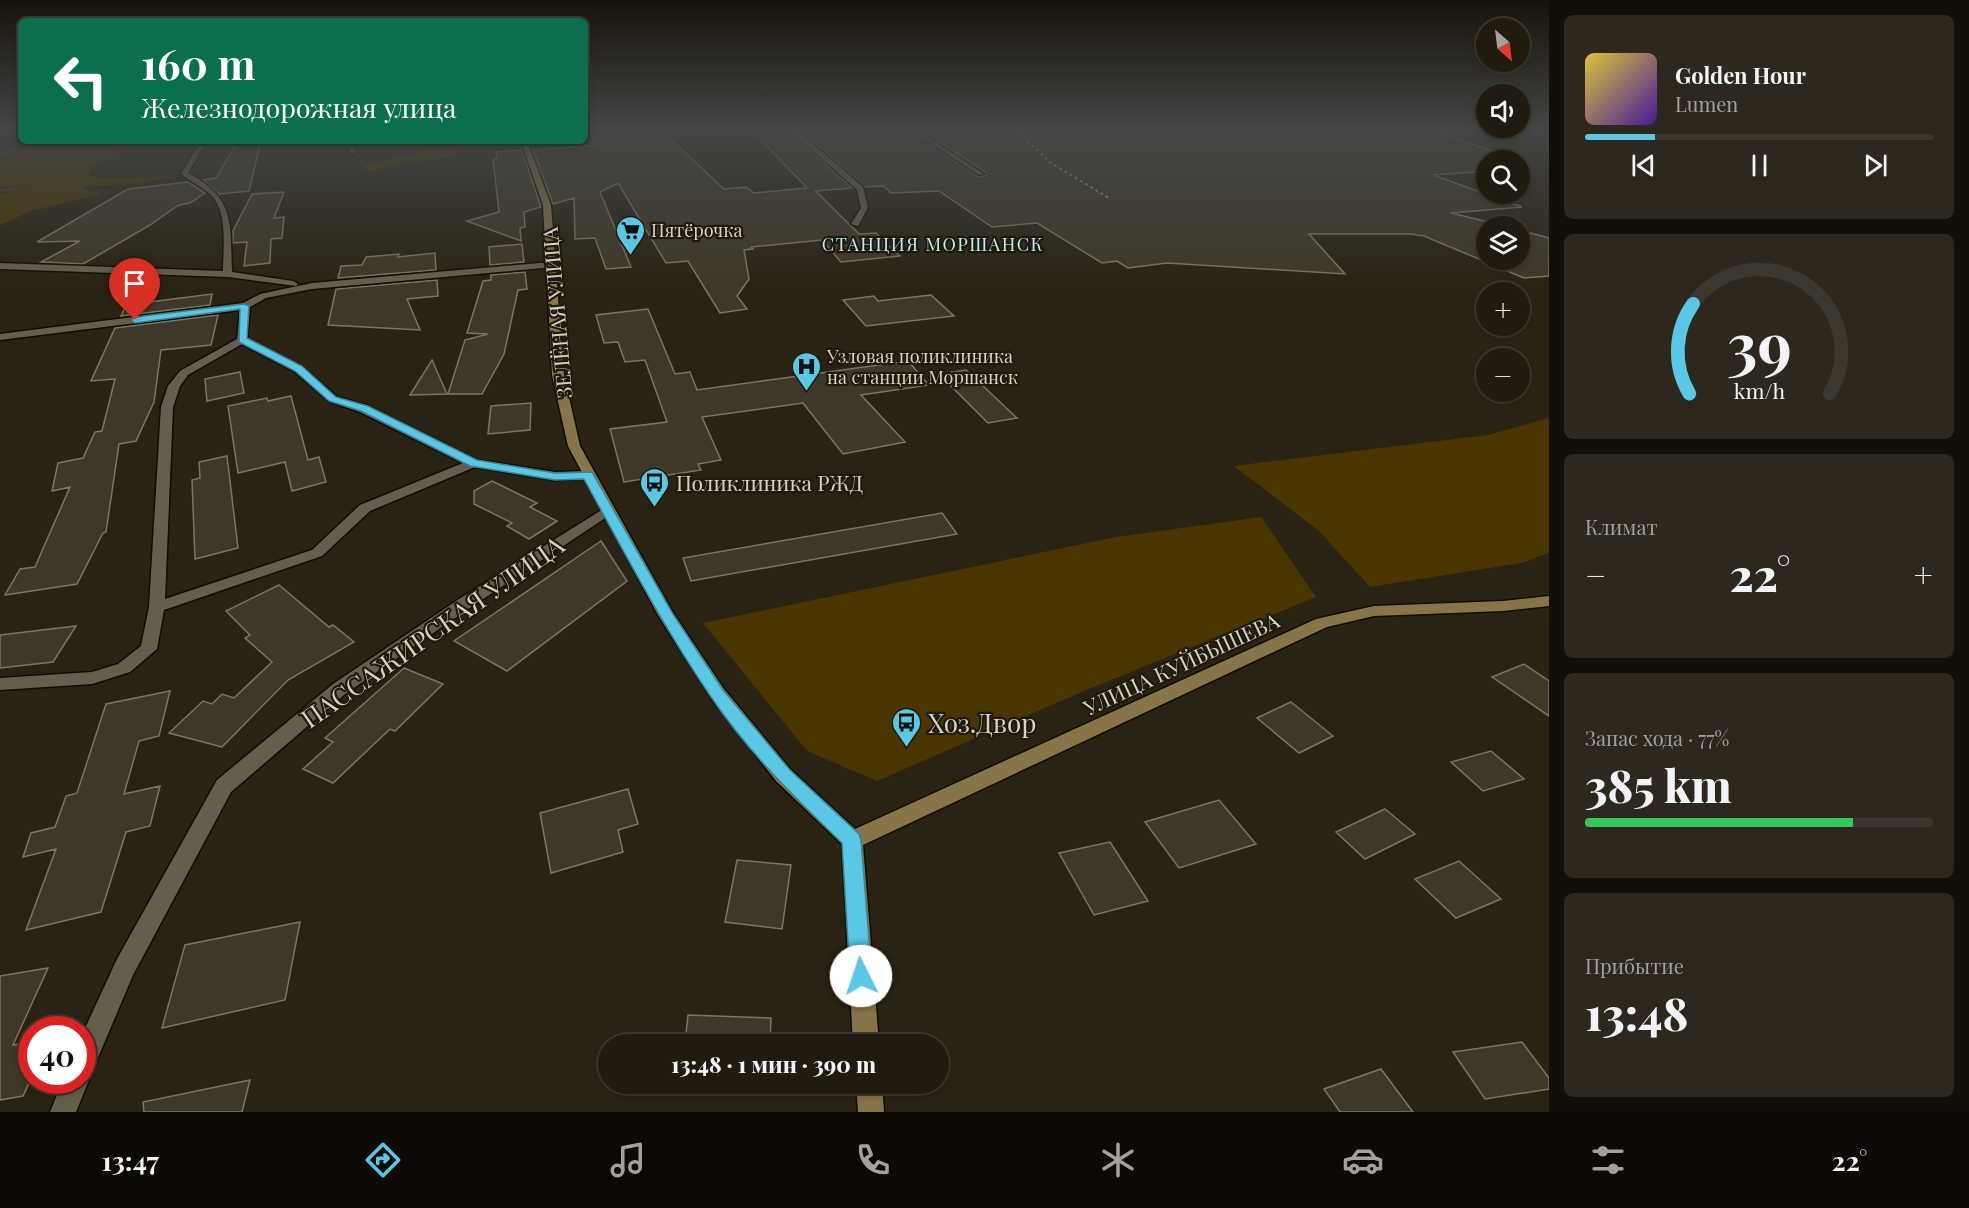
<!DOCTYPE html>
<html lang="ru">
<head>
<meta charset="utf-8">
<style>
	body { margin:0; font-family:"Playfair Display",serif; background:#2d271d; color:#f1f3f6; height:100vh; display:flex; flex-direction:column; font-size:22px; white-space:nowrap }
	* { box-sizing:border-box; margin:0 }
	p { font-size:20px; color:#a2a19e }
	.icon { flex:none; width:33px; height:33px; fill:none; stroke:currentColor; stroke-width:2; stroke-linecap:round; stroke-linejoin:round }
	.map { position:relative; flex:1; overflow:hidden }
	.details { display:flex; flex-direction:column; gap:15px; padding:15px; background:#120e08; width:420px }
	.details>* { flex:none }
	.hud { position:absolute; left:18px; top:18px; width:570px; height:126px; border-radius:9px; box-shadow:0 3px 9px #0003,0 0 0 2px #3d382f; background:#0b6e4f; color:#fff; overflow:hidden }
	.needle { width:39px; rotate:152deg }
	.tools { position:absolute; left:1476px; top:18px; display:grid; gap:12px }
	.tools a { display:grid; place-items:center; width:54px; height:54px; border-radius:50%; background:#201a0f; box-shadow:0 3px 9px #0003,0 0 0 2px #3d382f; font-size:30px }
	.speed { position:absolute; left:18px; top:1016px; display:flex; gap:12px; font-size:30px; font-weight:700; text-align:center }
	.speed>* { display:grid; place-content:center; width:78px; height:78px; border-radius:50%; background:#201a0f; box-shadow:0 3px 9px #0003,0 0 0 2px #3d382f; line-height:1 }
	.speed .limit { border:9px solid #d22; background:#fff; color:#111 }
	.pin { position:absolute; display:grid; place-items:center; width:51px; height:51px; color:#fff; margin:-62px -26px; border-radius:50% 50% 50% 0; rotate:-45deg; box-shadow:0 0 6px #0007 }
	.pin .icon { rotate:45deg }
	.me { position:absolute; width:66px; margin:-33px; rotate:356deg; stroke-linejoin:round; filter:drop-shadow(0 0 4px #0008) }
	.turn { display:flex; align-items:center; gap:21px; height:126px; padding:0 24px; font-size:27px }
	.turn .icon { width:78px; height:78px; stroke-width:2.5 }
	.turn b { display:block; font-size:42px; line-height:51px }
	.big { font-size:45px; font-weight:800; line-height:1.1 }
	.details .card { flex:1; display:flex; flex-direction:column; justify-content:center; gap:9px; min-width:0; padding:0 21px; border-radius:9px; background:#2d271d }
	.details .dial { align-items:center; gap:0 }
	.dial svg { height:156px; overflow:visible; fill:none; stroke:#3d382f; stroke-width:7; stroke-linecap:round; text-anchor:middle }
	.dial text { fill:#f1f3f6; stroke:none }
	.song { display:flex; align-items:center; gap:18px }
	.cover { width:72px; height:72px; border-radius:9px; background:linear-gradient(135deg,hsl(50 70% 55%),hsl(260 70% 35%)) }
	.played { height:6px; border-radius:3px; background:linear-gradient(90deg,#5ac8e5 20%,#3d382f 20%) }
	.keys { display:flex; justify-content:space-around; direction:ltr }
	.heat { display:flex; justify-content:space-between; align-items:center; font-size:33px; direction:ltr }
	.charge { height:9px; border-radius:4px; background:linear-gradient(90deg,#34c759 77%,#3d382f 0) }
	.trip { position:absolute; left:598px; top:1034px; width:351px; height:60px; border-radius:30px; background:#201a0f; box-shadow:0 3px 9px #0003,0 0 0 2px #3d382f; font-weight:800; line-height:60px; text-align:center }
	.menu { display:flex; height:96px; justify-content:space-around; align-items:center; background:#0d0a06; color:#a2a19e }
	.menu .icon { width:42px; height:42px }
	.menu .selected { color:#5ac8e5 }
	.menu b { font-size:27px; color:#f1f3f6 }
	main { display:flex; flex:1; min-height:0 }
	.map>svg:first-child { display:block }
	.green { fill:#493600 }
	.building { fill:#3f3828; stroke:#7d7563; stroke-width:1.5 }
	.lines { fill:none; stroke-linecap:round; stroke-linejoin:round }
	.street-casing { stroke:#120c01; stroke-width:3 }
	.secondary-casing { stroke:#120c01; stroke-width:3 }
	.street { fill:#665e4d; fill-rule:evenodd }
	.secondary { fill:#887547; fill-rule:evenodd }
	.rail { stroke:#a49e94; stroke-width:2; stroke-dasharray:3 3; stroke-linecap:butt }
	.route { fill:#5ac8e5; stroke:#3a8295; stroke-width:1.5 }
	.labels { text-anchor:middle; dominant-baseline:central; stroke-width:4.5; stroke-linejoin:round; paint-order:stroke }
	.far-poi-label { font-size:18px; fill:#d6d1c8; stroke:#201a0a; text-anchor:start }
	.far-neighbourhood-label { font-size:18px; letter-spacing:1.5px; fill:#b7eefe; stroke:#201a0a }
	.street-label { font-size:21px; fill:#d6d1c8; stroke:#201a0a }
	.poi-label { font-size:21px; fill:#d6d1c8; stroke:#201a0a; text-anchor:start }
	.near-street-label { font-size:26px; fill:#d6d1c8; stroke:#201a0a }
	.near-poi-label { font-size:26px; fill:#d6d1c8; stroke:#201a0a; text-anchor:start }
</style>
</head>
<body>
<main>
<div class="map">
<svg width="1549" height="1112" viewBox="0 0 1549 1112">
	<rect width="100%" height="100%" fill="#2a2314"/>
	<path class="green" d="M70,141H122L124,144L114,156L91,168L88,175L102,179L169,176V178L132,184L84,186L85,190L102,194L31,211L0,225V194L28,190L0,192V189L28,185L0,187V162L7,159L0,158V150Z
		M435,148L466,151C444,160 422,160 399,164C388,166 379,171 367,171L364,166Z
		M1549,418V553L1521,563L1370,587L1319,531L1234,466L1488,435Z
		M1261,517L1316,597L1084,691L877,781L807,751L703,623L1116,537Z"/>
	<path class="building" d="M607,129H660L724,189L746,187L754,193L807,188L750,129H787L852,188L816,191L859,234L876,233L900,256L841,262L822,240L751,247L753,249L744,250L749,279L737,296L747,309L720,313L688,261L666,263L618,183L600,192L631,267L606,269L595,238L575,239L574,198L553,204L533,150L596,145L589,130Z
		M799,129H907L979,177L986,175L985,172L920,129H1153L1179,136L1270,129H1446L1445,135L1518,160H1486V171L1433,175L1522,207L1451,213L1505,226H1486V260H1520V230L1549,238V276L1524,278L1424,236L1411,234H1309L1345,274L1167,263L1128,268L1117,261L1102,263L1037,223L992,227L939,191L891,193L884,186L865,187Z
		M238,141H261L249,191L219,194L203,180L216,178Z
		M522,150L541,207L524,212L525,227L520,228L521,241L467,221L499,212L493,160L497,158L496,152Z
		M188,182L205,193L190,203L179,205L170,211L150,225L83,264L41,262L80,241L37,242L128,189Z
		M284,192L274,218L284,217L282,238L271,239L270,263L244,266L247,242L233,243V231L252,194Z
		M522,244L524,262L490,265L489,247Z
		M435,253L436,270L338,278L341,266L362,265L366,257L399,254L398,257Z
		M525,272L527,289L518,290L504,354L482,394H448L465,340L488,334L467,333L483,281L491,280V275Z
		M437,280L438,296L407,299L420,330L328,325L336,289Z
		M212,294L210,305L121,316L126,305Z
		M931,295L954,316L866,326L843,300L874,296L878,301Z
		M648,309L675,374L690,372L697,390L908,361L929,385L861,395L905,442L843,454L803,403L702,417L721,460L698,464L701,470L624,482L610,429L667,422L645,360L625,362L618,342L604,343L596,315Z
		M218,315L211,345L161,350L154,402L136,441L119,444L106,532L103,533L77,584L5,595L20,569L35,567L70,487L52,491L58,463L83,458L95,432L102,431L115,379L91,381L115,328Z
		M432,360L447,394L410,395Z
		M966,370L1017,418L988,423L939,374Z
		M240,372L244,393L207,401L205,379Z
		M291,396L308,460L319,457L326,482L292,491L285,462L238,473L228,406L267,398L268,401Z
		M531,403L530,430L488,434L491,406Z
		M227,456L238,548L195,559L192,480L200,478L199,462Z
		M492,481L537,503L530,507L557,521L529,539L507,526L512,523L474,504V491Z
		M942,513L957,534L691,581L683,558Z
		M601,541L627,581L507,671L454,641Z
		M279,585L329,627L333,625L354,642L288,680L222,747L169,733L203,701L212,704L222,694L234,698L272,662L245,638L250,635L226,611Z
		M76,626L53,662L0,668V635Z
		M1524,664L1549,681V716L1492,677Z
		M404,668L443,684L395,731L390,729L333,783L303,769L333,742L325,738Z
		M170,691L159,736L139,741L124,794L160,786L150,826L126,832L101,912L26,930L56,849L23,857L31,833L55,827L66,796L77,793L106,704Z
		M1291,702L1333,736L1299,753L1257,718Z
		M1491,751L1524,779L1483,791L1451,762Z
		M628,789L638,824L618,830L623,852L551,873L540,813Z
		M1219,800L1256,844L1179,868L1145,822Z
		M1385,809L1415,834L1365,859L1336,832Z
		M1110,842L1148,901L1094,915L1059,853Z
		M737,860L791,865L782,929L725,922Z
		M1459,861L1501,899L1456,918L1415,879Z
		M300,922L285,1000L162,1028L185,945Z
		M48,968L13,1045L32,1042V1077L23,1096L0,1100V976Z
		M688,1015L771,1018L770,1044H685Z
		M1522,1042L1549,1078V1089L1485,1099L1453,1052Z
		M1381,1069L1413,1112H1340L1324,1089Z
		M250,1080L242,1112H144L143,1102Z"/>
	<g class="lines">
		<defs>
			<path id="street" d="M789,129H796L863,187L868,208L858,226L851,224L861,208L857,190Z
				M909,129H916L984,174L979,175Z
				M201,141H207L188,173C236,198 230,224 232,272L293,281L298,284L296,286L228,277L0,269V263L223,271C223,250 228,213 212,196C203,187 191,182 181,174Z
				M348,141H354L355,154L350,153Z
				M551,262L555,265L554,267L312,289L266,298L250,307L247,339L302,367L337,397L368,406L477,460L555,472L588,471L593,472L595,475L593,478L555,480L475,467L370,511L322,556L164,610L157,649L130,672L92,684L0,690V678L92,672L118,664L141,646L149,607L161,407L168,386L180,371L237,339L240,310L0,340V334L243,303L260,294L312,283ZM242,344L294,371L329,401L360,412L463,463L360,505L312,550L165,599L173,407L180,386L188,375Z
				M608,506L615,510L613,513L471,607L345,694L231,792L133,975L91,1074L87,1076L89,1080L76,1112H50L63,1080H82V1035L117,959L217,780L333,684L459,599Z"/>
			<path id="secondary" d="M521,141H527L551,205L564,375L580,446L673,613L724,689L790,769L855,829L1316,619L1374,606L1503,601L1549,596V606L1503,611L1374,616L1327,627L863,845L879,1044H853L842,844L776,781L712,699L658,615L568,446L552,375L543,205Z
				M856,1083H882L884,1112H858Z"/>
		</defs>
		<use href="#street" class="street-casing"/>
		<use href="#secondary" class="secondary-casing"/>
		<use href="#street" class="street"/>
		<use href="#secondary" class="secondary"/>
		<path class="rail" d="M1014,129L1051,163L1109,198"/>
	</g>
	<linearGradient id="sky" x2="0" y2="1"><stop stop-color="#17130b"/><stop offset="0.45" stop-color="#444545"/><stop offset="1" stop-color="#444545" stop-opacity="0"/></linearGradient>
	<rect width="1549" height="285" fill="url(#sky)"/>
	<path class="route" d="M244,304L249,306L247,338L302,366L336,397L368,406L477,460L555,473L592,472L673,614L723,690L790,770L859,834L861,840L872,976L869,983L861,987L854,983L850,976L842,843C795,798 748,752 711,697C663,627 624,552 584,479L555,480L470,466L361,411L329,401L295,371L239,342L240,309L135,323L131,320L135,317Z"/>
	<defs>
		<symbol id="supermarket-pin" viewBox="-11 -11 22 30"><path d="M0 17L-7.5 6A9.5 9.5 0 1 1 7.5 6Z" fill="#5ac8e5" stroke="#201a0a"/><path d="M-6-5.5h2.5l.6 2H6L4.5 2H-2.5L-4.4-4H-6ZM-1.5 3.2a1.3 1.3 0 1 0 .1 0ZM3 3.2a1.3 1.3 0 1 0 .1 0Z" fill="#111"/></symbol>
		<symbol id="hospital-pin" viewBox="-11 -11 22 30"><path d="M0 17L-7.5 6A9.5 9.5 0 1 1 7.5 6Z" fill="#5ac8e5" stroke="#201a0a"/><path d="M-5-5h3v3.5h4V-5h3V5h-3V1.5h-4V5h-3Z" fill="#111"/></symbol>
		<symbol id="bus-pin" viewBox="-11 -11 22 30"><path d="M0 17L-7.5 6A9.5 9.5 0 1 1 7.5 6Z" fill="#5ac8e5" stroke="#201a0a"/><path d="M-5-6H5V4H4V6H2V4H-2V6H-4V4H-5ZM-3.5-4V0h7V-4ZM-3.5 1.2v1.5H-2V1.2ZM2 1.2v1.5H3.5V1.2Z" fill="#111"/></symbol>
	</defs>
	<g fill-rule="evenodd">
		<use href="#supermarket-pin" x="614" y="214" width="33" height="45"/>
		<use href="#hospital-pin" x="790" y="350" width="33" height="45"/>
		<use href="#bus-pin" x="638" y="466" width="33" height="45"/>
		<use href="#bus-pin" x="890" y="706" width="33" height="45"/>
	</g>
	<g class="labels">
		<g class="far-poi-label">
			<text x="651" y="230">Пятёрочка</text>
			<text x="827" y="356">Узловая поликлиника<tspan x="827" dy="21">на станции Моршанск</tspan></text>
		</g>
		<g class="far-neighbourhood-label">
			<text x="933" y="244">СТАНЦИЯ МОРШАНСК</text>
		</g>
		<g class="street-label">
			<text transform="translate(556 313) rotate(-95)">ЗЕЛЁНАЯ УЛИЦА</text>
			<text transform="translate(1181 663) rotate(-25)">УЛИЦА КУЙБЫШЕВА</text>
		</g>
		<g class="poi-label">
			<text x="676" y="482">Поликлиника РЖД</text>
		</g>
		<g class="near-street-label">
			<text transform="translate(432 631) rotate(-35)">ПАССАЖИРСКАЯ УЛИЦА</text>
		</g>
		<g class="near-poi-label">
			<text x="928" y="722">Хоз.Двор</text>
		</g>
	</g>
</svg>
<div class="tools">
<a><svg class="needle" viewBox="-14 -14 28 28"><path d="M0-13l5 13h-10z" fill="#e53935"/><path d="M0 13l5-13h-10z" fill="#a2a19e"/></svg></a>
<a><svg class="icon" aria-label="sound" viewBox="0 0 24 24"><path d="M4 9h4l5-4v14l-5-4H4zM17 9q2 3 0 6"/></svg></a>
<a><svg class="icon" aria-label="search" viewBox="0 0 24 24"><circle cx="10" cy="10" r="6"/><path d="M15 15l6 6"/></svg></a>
<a><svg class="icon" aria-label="layers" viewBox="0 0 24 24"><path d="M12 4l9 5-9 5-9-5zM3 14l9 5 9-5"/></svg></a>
<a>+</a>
<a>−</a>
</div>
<div class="speed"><div class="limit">40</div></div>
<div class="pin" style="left:135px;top:320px;background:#d93025"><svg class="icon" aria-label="arrive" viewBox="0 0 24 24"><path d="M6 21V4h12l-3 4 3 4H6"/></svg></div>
<svg class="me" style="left:861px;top:976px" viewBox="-20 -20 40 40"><circle r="19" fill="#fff"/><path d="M0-13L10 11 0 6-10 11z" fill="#5ac8e5"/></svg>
<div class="trip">13:48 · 1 мин · 390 m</div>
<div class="hud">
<div class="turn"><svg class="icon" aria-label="left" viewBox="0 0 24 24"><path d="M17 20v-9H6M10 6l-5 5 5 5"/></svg><div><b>160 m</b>Железнодорожная улица</div></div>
</div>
</div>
<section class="details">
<div class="card">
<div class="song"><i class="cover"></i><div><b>Golden Hour</b><p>Lumen</p></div></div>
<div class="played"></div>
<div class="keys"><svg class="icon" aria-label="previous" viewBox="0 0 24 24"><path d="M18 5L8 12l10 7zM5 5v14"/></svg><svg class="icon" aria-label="pause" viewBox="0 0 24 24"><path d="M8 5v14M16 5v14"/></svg><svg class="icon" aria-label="next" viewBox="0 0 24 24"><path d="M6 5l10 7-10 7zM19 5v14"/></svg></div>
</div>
<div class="card dial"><svg viewBox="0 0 100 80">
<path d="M14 69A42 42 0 1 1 86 69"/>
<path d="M14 69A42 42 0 0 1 16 23" stroke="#5ac8e5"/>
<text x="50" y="56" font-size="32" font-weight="700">39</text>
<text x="50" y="72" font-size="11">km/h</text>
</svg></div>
<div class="card"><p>Климат</p>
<div class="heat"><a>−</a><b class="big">22°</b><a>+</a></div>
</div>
<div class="card"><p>Запас хода · 77%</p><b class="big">385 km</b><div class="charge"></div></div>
<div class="card"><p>Прибытие</p><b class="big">13:48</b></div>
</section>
</main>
<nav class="menu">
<b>13:47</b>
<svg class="icon selected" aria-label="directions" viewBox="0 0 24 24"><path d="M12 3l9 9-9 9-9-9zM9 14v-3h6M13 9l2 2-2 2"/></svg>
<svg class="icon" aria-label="music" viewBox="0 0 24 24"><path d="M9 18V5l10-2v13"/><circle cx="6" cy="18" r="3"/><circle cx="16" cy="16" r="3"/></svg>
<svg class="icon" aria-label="phone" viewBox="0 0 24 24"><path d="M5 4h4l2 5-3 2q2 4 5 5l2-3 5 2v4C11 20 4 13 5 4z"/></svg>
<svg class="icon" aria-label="climate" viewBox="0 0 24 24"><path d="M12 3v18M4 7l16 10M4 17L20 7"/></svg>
<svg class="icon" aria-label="car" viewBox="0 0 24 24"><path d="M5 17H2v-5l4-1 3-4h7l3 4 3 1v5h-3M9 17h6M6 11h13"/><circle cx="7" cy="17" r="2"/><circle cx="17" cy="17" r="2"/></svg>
<svg class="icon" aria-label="filters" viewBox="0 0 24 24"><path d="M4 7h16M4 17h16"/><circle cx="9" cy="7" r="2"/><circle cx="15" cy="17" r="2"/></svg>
<b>22°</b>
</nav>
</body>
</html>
